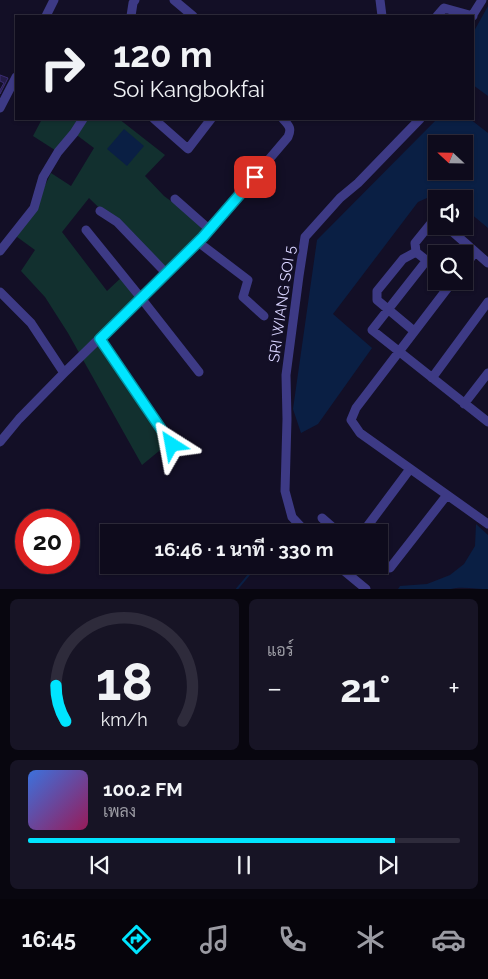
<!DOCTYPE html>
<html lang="th">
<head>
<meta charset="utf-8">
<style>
	body { margin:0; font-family:Raleway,Sarabun,sans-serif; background:#171425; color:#f1f3f6; height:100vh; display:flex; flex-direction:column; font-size:19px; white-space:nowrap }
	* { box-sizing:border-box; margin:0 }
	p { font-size:16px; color:#9b9ba3 }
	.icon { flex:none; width:28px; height:28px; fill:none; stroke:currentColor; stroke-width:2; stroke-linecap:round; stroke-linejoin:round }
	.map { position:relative; height:589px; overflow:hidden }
	.side { display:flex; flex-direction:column; gap:10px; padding:10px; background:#08060f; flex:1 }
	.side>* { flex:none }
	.guide { position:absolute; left:15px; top:15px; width:459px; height:105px; border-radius:0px; box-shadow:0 1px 4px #0004,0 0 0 1px #2e2b3b; background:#0e0b1c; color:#f1f3f6; overflow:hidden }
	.needle { width:32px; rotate:292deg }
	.buttons { position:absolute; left:428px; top:135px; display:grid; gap:10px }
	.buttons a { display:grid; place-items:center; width:45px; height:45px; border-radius:0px; background:#0e0b1c; box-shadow:0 1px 4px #0004,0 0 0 1px #2e2b3b; font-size:25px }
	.speed { position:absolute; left:15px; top:509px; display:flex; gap:10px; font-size:25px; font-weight:700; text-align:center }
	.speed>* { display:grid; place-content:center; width:65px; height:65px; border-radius:50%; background:#0e0b1c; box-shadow:0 1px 4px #0004,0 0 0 1px #2e2b3b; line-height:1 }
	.speed .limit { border:8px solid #d22; background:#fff; color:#111 }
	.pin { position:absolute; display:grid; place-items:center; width:42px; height:42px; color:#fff; margin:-21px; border-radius:10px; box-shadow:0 2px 8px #0006 }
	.me { position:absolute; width:55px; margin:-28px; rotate:326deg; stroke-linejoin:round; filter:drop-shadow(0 0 4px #0008) }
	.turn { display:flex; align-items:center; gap:18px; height:105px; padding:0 15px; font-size:22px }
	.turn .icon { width:65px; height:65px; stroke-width:2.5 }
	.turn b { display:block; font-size:35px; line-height:42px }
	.big { font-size:38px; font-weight:700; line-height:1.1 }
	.side .tile { flex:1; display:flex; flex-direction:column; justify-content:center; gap:8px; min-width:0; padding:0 18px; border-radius:8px; background:#171425 }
	.side .dial { align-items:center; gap:0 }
	.dial svg { height:130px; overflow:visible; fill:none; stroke:#2e2b3b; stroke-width:7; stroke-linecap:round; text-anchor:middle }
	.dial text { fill:#f1f3f6; stroke:none }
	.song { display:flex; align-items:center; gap:15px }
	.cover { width:60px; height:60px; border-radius:8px; background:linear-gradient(135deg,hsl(220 70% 55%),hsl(330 70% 35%)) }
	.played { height:5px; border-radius:2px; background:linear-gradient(90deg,#00e5ff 85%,#2e2b3b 85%) }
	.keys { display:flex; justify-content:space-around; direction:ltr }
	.heat { display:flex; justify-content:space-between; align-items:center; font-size:28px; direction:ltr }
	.side .tiles { flex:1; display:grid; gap:10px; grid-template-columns:1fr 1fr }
	.tile:last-child { grid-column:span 2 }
	.trip { position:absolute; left:100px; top:524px; width:288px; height:50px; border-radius:0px; background:#0e0b1c; box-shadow:0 1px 4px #0004,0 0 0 1px #2e2b3b; font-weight:700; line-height:50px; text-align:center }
	.tabs { display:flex; height:80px; justify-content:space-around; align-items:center; background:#06040b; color:#9b9ba3 }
	.tabs .icon { width:35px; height:35px }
	.tabs .active { color:#00e5ff }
	.tabs b { font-size:22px; color:#f1f3f6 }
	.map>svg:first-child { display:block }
	.green { fill:#12302f }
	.water { fill:#0a1f44; fill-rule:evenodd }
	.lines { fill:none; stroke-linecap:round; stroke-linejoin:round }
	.stream { stroke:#0a1f44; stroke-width:2 }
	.building { fill:#241b47; stroke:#3b2d73 }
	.minor { stroke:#3d3a85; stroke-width:9 }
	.route-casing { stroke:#0095a6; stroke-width:12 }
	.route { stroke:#00e5ff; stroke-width:9 }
	.labels { text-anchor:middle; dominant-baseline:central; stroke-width:5; stroke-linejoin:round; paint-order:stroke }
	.street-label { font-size:15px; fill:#d9d4ff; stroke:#130f26 }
</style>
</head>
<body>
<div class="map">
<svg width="488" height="589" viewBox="0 0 488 589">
	<rect width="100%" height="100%" fill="#130f26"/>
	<path class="green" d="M42,119H119L165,155L145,176L164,196L209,229L166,273L89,198L62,232L107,291L123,276L141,298L100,339L170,442L142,465L68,333L45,297L21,271L35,250L13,234L34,208L51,173L71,186L94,148L74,133L58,152L33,136Z"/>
	<path class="water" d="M488,6V96L473,85V33Z
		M437,119H470L488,133V228L464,208V199H451L436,194L418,202L333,314L372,348L318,424L301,433L293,409L317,240ZM436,144H464V171H436Z
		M124,129L144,146L127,166L107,149Z
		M476,524L488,535V589C477,589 460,586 451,589H398L400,586L427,584L450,575L464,564L475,546Z"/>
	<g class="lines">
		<path class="stream" d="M283,532L289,525
			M237,589L257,565"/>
	</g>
	<path class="building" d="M0,75L8,78L0,94V90L4,83L0,81Z"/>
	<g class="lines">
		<path class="minor" d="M174,0L193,16
			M380,0L382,16
			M46,16L54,0
			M131,16L133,3L135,0
			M437,16L444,8L473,16
			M472,16L482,0
			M0,108L16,77
			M154,119L188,149L211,119
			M175,199L209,229
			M100,211L117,222L166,273
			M436,222H432L415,243L416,252L436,268
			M446,226L488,263
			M86,230L141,298L199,372
			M198,242L248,280L243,297L264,316
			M0,251L34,208L43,177L58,152L74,133L83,119
			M427,260L372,330L488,422
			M464,267L475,252
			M453,281L356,408L351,420L360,433L488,524
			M0,292L31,323L64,373
			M414,331L377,300V291L403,259L416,252
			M100,339L172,445
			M432,378L488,302
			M464,404L488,373
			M0,442L19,419L64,373L203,237L288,137C292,128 289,126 283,119
			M322,518L338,532
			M306,532L292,517L285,491L287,419L286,375L299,276L305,237L340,198L358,183L420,119
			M363,532L410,469
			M337,565L366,589
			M375,565L379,568H390L447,495"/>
	</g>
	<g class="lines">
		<defs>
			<path id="route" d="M172,445L100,339L203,237L255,177"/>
		</defs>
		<use href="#route" class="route-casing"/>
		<use href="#route" class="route"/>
	</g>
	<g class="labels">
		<g class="street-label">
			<text transform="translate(282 304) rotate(-82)">SRI WIANG SOI 5</text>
		</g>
	</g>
</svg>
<div class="buttons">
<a><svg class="needle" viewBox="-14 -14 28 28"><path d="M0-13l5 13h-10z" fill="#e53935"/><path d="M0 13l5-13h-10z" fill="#9b9ba3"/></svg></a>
<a><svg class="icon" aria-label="sound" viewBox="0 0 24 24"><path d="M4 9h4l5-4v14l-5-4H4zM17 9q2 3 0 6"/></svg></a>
<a><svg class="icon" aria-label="search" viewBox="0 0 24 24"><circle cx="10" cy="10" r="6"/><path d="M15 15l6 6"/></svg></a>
</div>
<div class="speed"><div class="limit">20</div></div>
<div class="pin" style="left:255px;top:177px;background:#d93025"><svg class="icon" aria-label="arrive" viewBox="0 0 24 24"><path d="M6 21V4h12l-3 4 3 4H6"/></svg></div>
<svg class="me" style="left:172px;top:445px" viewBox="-20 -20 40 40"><path d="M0-17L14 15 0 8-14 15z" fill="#00e5ff" stroke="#fff" stroke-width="4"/></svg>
<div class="trip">16:46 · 1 นาที · 330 m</div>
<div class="guide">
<div class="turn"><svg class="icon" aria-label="right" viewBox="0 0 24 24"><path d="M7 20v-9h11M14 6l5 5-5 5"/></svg><div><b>120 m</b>Soi Kangbokfai</div></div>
</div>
</div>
<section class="side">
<div class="tiles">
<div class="tile dial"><svg viewBox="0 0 100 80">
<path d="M14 69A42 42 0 1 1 86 69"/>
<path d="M14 69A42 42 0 0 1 8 47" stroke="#00e5ff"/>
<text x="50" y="56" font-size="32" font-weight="700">18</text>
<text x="50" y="72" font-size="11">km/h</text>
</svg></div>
<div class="tile"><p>แอร์</p>
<div class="heat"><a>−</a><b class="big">21°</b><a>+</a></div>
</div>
<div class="tile">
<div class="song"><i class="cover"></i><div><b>100.2 FM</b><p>เพลง</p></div></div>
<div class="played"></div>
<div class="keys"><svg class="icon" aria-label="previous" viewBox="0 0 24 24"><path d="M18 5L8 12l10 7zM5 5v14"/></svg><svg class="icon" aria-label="pause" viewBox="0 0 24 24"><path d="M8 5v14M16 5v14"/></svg><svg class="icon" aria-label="next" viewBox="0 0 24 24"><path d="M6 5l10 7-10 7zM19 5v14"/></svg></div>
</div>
</div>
</section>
<nav class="tabs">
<b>16:45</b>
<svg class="icon active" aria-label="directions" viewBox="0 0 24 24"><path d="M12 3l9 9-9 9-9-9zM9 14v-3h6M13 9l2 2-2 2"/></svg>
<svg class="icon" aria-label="music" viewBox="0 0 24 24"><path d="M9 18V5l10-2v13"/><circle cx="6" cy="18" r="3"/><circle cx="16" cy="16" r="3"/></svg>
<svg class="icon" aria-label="phone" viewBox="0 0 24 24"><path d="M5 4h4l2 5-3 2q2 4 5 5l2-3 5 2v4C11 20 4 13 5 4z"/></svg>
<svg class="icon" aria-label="climate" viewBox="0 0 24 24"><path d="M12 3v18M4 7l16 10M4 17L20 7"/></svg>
<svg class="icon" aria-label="car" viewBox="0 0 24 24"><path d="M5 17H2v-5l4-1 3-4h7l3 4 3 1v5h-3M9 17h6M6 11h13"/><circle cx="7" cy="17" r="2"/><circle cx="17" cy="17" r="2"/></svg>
</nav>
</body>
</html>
